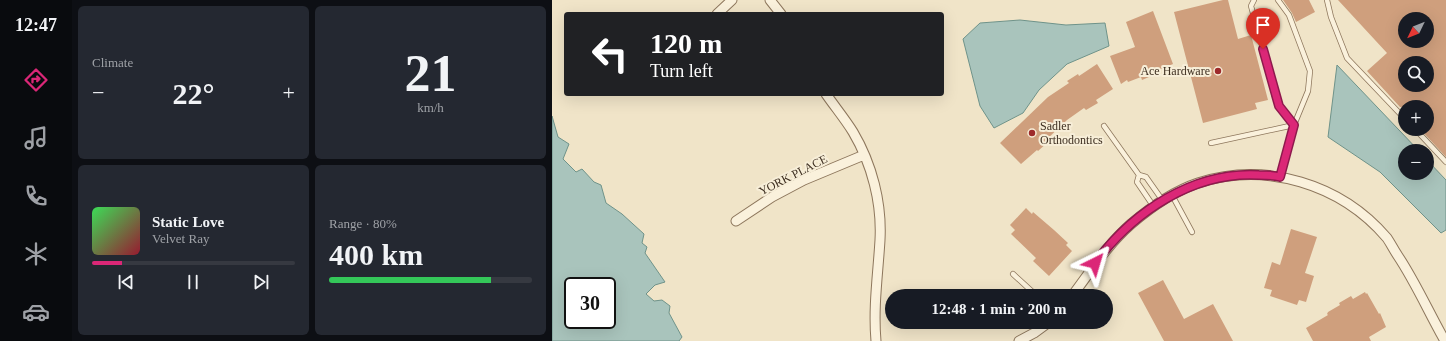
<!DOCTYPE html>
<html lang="en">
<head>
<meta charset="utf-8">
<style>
	body { margin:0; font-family:"Times New Roman",serif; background:#242831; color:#f1f3f6; height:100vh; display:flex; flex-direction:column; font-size:15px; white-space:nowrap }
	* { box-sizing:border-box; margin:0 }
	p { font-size:13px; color:#9ea1a6 }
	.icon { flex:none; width:22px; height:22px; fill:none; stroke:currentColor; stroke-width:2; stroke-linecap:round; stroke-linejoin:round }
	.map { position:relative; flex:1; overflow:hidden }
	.drawer { display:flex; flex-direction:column; gap:6px; padding:6px; background:#0d0f14; width:480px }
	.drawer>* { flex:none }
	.hud { position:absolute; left:12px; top:12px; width:380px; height:84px; border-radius:4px; box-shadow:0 4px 16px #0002; background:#202124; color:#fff; overflow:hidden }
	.needle { width:26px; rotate:227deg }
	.fabs { position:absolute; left:846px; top:12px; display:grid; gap:8px }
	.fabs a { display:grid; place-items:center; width:36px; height:36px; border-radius:50%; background:#171b24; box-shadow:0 4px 16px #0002; font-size:20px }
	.speed { position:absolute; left:12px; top:277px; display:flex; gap:8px; font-size:20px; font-weight:700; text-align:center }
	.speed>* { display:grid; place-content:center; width:52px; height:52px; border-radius:50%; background:#171b24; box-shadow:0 4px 16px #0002; line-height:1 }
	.speed .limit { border:2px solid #111; border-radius:6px; background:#fff; color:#111 }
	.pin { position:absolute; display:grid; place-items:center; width:34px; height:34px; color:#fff; margin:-41px -17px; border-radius:50% 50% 50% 0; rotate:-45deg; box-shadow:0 0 4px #0007 }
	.pin .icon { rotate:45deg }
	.me { position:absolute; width:44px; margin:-22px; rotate:40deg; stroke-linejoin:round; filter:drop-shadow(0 0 3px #0008) }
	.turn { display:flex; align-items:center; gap:14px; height:84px; padding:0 20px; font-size:18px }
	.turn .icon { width:52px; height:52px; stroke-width:2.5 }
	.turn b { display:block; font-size:28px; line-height:34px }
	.big { font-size:30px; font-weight:700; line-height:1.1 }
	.drawer .tile { flex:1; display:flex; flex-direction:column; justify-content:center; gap:6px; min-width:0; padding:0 14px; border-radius:6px; background:#242831 }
	.drawer .dial { align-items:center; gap:0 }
	.dial b { font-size:52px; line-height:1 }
	.song { display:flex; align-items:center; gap:12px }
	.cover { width:48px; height:48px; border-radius:6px; background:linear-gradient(135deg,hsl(130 70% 55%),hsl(350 70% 35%)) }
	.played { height:4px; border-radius:2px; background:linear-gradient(90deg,#db2777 15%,#363941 15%) }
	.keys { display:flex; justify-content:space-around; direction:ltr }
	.heat { display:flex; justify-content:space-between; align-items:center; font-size:22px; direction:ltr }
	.charge { height:6px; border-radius:3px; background:linear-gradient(90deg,#34c759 80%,#363941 0) }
	.drawer .tiles { flex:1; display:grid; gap:6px; grid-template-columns:repeat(2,1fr) }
	.trip { position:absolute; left:333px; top:289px; width:228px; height:40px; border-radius:20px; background:#171b24; box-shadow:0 4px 16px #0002; font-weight:700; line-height:40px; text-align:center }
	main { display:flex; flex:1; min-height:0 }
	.menu { display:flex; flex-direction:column; width:72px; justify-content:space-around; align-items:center; background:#090b0e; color:#9ea1a6 }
	.menu .icon { width:28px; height:28px }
	.menu .current { color:#db2777 }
	.menu b { font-size:18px; color:#f1f3f6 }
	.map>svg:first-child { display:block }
	.water { fill:#a9c4bc; stroke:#6f938a; fill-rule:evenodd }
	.building { fill:#cf9f7d; fill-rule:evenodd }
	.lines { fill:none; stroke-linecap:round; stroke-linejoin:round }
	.lane-casing { stroke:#8d765c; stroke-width:6 }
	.street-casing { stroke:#8d765c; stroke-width:11 }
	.lane { stroke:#faf1dc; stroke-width:4.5 }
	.street { stroke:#faf1dc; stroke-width:9 }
	.route-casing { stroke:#8e194d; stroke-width:10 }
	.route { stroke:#db2777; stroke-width:7 }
	.poi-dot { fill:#9e2a2b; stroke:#f7eed8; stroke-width:1.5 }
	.labels { text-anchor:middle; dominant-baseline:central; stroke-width:4; stroke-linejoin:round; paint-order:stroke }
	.poi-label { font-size:12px; fill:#3d2e20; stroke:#f7eed8; text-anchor:end }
	.street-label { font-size:12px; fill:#3d2e20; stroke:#f7eed8 }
</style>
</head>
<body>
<main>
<nav class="menu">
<b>12:47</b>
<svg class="icon current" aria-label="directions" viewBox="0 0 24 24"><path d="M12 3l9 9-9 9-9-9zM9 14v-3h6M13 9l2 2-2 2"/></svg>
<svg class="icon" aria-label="music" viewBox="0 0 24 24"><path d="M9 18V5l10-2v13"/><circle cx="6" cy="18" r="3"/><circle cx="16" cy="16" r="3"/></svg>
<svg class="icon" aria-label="phone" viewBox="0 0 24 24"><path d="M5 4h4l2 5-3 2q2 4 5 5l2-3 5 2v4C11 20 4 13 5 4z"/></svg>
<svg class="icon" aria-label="climate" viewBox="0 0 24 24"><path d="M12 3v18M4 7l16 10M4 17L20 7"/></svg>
<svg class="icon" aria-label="car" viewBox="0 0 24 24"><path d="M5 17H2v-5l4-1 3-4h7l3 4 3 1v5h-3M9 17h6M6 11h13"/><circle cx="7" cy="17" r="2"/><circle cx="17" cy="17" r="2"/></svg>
</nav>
<section class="drawer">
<div class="tiles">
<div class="tile"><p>Climate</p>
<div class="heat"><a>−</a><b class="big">22°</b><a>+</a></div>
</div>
<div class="tile dial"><b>21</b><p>km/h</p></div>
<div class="tile">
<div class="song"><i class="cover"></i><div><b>Static Love</b><p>Velvet Ray</p></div></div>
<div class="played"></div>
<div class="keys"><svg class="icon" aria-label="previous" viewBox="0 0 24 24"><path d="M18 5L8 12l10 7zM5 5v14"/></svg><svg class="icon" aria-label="pause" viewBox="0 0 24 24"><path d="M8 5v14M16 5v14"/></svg><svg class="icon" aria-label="next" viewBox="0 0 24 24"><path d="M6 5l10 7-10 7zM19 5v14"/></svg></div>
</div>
<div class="tile"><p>Range · 80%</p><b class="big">400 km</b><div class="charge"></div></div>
</div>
</section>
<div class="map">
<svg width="894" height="341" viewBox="0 0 894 341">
	<rect width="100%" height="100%" fill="#f0e4c8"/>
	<path class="water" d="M468,20L514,25L553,23L557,46L515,64L487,90L471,113L442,128L428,106L411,39L428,23Z
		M785,65L867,151H853V173H875V160L894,180V230L889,233L828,172L776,137Z
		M0,116L6,137L17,144L11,159L24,172L30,169L42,182L49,185L54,203L70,214L92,234L90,243L95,247L93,253L113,282L103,285L94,294L102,301L110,300L118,306L117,313L130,337L127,341H0ZM21,286H55V320H21Z"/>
	<path class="building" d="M671,0H676L686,39L699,35L716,100L703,103L705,109L651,123L622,12Z
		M731,0H757L763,12L744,22L740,13Z
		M786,0H894V157L868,129H875V107H848L815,71L835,53ZM853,19H875V41H853ZM853,63H875V85H853Z
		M601,11L621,64L602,72L603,75L597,77L590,80L589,77L576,82L575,80L569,84L558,56L583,47L574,22Z
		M545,64L561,89L544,100L546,103L534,110L532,108L515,120L494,140L496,142L486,151L485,150L469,164L448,143L496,97L517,83L515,81L526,74L527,76Z
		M474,208L480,214L481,212L502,230L516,243L514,245L520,251L497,276L481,261L484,258L459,234L463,230L458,225Z
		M739,229L765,237L753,273L762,276L754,302L747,300L745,305L718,296L720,290L712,288L720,262L728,265Z
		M611,280L632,319L661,304L681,341H612L586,293Z
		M813,292L814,294L815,293L827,314L828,313L834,327L817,337L819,341H761L754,328L776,315L775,314L776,312L788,305L787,303L799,296L801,299Z"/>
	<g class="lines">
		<defs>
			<path id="lane" d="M702,0L699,6L727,106L742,125
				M726,0L737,15L758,71L756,91L742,125L728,177
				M775,0L779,17L795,58L853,119
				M552,126L587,175
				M863,129L894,162
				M659,143L742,125
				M620,195L640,232
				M602,207L585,182L587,175L594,177L611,201
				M461,274L485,296"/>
			<path id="street" d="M218,0L229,14
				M165,14L180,0
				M274,94C283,107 293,119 301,132C320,164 330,203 328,240C326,274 321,307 324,341
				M184,221L220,197L252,180L312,155
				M520,296C539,271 555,245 579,224C599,207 622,191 646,183C714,161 789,184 835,238C839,244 842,250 846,256C864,283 877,313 893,341
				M467,341L482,333L497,322"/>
		</defs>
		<use href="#lane" class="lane-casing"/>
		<use href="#street" class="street-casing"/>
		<use href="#lane" class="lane"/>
		<use href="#street" class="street"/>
	</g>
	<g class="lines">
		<defs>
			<path id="route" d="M543,263C581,212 641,171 707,175C714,175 721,175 728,177L742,125L727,106L711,49"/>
		</defs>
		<use href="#route" class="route-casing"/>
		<use href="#route" class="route"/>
	</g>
	<g class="poi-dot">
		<circle cx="666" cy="71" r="4"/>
		<circle cx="480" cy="133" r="4"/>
	</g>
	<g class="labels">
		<g class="poi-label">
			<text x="658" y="71">Ace Hardware</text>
			<text x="488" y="126" text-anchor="start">Sadler<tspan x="488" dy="14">Orthodontics</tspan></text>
		</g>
		<g class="street-label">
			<text transform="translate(241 175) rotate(-27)">YORK PLACE</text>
		</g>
	</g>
</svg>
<div class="fabs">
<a><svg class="needle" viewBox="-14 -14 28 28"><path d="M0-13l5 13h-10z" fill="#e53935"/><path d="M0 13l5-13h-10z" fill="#9ea1a6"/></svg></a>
<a><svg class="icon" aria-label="search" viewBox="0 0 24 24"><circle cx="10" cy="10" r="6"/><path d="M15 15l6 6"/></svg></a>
<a>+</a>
<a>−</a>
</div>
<div class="speed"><div class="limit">30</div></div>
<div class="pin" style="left:711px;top:49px;background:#d93025"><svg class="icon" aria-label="arrive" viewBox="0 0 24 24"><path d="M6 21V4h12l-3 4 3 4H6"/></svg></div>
<svg class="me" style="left:543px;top:263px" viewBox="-20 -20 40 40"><path d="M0-17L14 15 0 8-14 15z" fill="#db2777" stroke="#fff" stroke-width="4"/></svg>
<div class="trip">12:48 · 1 min · 200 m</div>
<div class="hud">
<div class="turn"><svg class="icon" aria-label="left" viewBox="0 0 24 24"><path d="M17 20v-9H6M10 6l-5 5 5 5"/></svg><div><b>120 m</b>Turn left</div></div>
</div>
</div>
</main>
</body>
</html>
